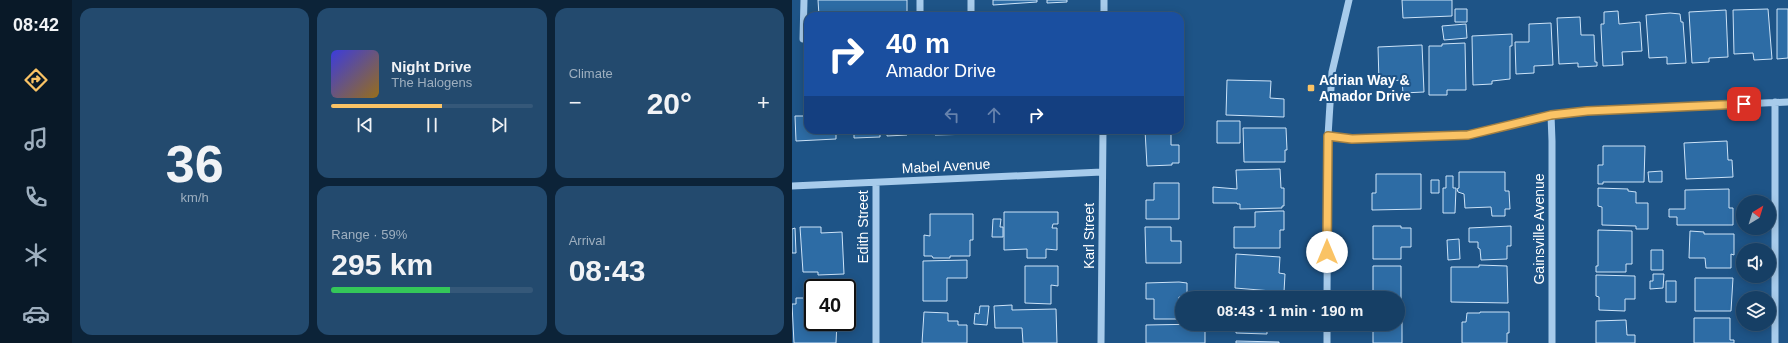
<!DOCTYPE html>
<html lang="en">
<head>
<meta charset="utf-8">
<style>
	body { margin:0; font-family:Arial,sans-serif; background:#234a6e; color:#f1f3f6; height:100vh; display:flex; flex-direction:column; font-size:15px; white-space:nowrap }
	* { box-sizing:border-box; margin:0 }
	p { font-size:13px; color:#9eafbf }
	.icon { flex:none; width:22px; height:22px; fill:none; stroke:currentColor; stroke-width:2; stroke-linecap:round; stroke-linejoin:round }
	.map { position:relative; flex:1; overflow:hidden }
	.panel { display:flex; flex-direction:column; gap:8px; padding:8px; background:#0c2338; width:720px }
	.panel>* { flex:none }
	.hud { position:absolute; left:12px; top:12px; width:380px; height:122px; border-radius:12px; box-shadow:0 2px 10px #0003,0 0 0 1px #355879; background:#1a4fa0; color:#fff; overflow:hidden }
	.needle { width:26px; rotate:38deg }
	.buttons { position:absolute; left:944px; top:195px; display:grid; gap:8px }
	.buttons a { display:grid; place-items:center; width:40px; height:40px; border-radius:50%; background:#163f65; box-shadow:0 2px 10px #0003,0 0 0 1px #355879; font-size:20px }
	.speed { position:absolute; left:12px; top:279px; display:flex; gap:8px; font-size:20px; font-weight:700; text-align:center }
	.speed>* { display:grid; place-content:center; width:52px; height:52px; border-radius:50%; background:#163f65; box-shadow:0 2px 10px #0003,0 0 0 1px #355879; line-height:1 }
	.speed .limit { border:2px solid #111; border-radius:6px; background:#fff; color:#111 }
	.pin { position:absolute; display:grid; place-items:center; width:34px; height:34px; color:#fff; margin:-17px; border-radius:8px; box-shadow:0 2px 6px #0006 }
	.me { position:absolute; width:44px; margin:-22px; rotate:0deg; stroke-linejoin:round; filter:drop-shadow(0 0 3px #0008) }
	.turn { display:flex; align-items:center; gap:14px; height:84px; padding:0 16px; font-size:18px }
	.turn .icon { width:52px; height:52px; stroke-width:2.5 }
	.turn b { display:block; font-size:28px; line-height:34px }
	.lanes { display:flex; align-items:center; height:38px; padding:0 16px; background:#0003; justify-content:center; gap:20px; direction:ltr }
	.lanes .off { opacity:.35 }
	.big { font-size:30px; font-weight:700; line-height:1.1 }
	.panel .tile { flex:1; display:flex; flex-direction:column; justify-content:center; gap:6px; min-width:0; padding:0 14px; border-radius:12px; background:#234a6e }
	.panel .dial { align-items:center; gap:0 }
	.dial b { font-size:52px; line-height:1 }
	.song { display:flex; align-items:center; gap:12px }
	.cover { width:48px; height:48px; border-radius:6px; background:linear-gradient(135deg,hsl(240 70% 55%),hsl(40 70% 35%)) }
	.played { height:4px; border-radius:2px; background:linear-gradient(90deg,#fac365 55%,#355879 55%) }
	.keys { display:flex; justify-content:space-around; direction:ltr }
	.heat { display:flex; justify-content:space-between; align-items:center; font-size:22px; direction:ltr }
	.charge { height:6px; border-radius:3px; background:linear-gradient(90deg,#34c759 59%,#355879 0) }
	.panel .tiles { flex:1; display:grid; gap:8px; grid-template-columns:repeat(3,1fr) }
	.tile:first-child { grid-row:span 2 }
	.trip { position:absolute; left:383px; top:291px; width:230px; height:40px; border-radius:20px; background:#163f65; box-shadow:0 2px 10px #0003,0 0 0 1px #355879; font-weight:700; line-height:40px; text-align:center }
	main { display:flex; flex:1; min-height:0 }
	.tab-bar { display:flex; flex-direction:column; width:72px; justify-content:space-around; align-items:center; background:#091928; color:#9eafbf }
	.tab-bar .icon { width:28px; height:28px }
	.tab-bar .active { color:#fac365 }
	.tab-bar b { font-size:18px; color:#f1f3f6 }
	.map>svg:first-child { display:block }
	.building { fill:#2d6ca5; stroke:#cce3f8 }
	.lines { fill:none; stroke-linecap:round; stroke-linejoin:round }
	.minor { stroke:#a7cbeb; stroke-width:7 }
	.route-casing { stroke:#a27f42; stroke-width:10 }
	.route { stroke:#fac365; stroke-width:7 }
	.poi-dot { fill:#fac365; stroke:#1e5487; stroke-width:1.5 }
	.labels { text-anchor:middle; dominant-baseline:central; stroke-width:4; stroke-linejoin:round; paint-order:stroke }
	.poi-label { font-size:14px; font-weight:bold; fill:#fff; stroke:#1e5487; text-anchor:start }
	.street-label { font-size:14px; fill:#fff; stroke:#1e5487 }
</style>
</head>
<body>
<main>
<nav class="tab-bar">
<b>08:42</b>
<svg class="icon active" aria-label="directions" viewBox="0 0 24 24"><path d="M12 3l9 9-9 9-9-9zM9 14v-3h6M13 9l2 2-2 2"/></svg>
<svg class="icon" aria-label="music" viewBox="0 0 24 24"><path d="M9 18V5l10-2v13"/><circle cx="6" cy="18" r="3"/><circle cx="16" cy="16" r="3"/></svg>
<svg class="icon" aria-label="phone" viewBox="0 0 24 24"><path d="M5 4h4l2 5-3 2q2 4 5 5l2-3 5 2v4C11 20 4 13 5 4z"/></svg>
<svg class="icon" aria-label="climate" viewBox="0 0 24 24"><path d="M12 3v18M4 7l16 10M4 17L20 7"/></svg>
<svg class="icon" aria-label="car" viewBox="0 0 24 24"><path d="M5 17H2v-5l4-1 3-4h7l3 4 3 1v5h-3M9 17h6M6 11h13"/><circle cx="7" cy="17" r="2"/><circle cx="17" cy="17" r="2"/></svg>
</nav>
<section class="panel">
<div class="tiles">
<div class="tile dial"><b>36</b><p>km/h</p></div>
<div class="tile">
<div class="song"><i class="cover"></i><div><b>Night Drive</b><p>The Halogens</p></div></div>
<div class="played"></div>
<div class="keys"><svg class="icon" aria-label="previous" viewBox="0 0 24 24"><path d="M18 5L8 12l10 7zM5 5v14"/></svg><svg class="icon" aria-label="pause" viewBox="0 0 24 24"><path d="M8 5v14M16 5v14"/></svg><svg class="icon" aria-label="next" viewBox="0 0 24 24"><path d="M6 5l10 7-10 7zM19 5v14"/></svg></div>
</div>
<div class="tile"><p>Climate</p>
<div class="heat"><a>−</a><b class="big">20°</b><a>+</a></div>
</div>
<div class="tile"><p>Range · 59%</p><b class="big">295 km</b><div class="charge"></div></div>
<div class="tile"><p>Arrival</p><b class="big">08:43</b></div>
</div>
</section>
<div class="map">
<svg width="996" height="343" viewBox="0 0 996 343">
	<rect width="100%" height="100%" fill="#1e5487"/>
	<path class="building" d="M26,0H115V16H27Z
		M201,0H245V2L201,5Z
		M255,0H275V2L255,3Z
		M610,0H660V16L611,18Z
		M663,9H675V22H663Z
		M976,9L980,59L962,60L961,53L942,54L941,10Z
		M985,9H996V58L985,59Z
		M934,10L936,57L917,58V62L900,63L897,12Z
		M826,11L827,24L848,22L850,51L830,52L831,65L811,66L809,28V24H812V12Z
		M878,13L888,14L889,22H891L894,63L875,64V57L857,58L854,15Z
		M788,17L789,35H802L803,62H805V66L786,67V63L767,64L765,18Z
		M759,23L761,65L742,66V73L724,74L723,42H737V24Z
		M674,24L675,38L652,40L650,26Z
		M720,34V46H718V79L700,81V84L681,85L680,36Z
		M673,43L674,90H655V95H637V46H650V44Z
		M630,45L632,92L611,93L610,80L587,82L586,47Z
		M435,80L479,81L478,98L492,99V117L434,115Z
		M3,116H16V130H44V139L4,141Z
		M425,121H448V143H425Z
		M451,128H494L495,150H493V162H452Z
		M62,130H88V137L62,138Z
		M95,130H114L115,135L95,136Z
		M143,130H183V134L143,135Z
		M190,130H209V132H190Z
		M353,130H379V145H387V163H380V165L355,166Z
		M935,141L936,160H940L941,177L894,179L892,143Z
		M811,146H853L852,182H811V184H806V165H811Z
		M488,169L489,188H492V206H490V208L448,209V204H445V203H421V187L445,189L444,170Z
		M870,171V182H857L856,172Z
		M667,172H713V191H717L718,209H713V216H700L699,207L673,208L672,194L666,192L665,189L667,188Z
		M584,174H629V209L580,210V193H584Z
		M654,176H661V188H664L663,213H651V188H654Z
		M639,180H647V193H639Z
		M362,183H387V219H354V200H362Z
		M806,188L836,189V191L844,192V203H856V229H844V226L810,225V207L806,206Z
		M937,189V208H941V225H885V217H877V209H893V190Z
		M487,211H492V230H488V248H442V227H463V212Z
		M212,212H266V224H261L260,228H265V250L254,249V258H235V249L212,250Z
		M138,214H181V240H178V256H158V258H141L140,256H132V235L138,236Z
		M201,219H209L208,227H211V237H200Z
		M581,226H609V228H619V247H609V259H581Z
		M719,226V246H715V259L689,260L688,249L686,248V242H677V228Z
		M8,227H29V233L50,232L52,274L26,275V272H11Z
		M353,227H379V241H389V263H354Z
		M3,228L4,253H0V229Z
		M806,230L840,231V264H834V272H804V266H806Z
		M898,231L912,232V234H942V255L939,254V268H914L913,258H897Z
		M667,239L668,259L656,260L655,240Z
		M859,250H871V270H859Z
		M444,254L488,257L487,273L493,274L492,292L443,288Z
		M175,260V278H155V301H131V261Z
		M687,265L715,266L716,303L659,302V267H687Z
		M233,266H266V286L259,285V304L233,303Z
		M581,266H609V299L581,298Z
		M861,274H872L871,288L858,289V281H861Z
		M804,275L843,276V299H833V311L807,310V297L804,296Z
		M903,278H941L939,311H903Z
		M874,281H884V302H874Z
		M387,282L395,283V297H387L386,319H362V299H354V283Z
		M15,295H21V322H45L44,343H2L0,304H4V298H15Z
		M445,297L472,298L492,297V298H445Z
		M220,305V310L264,309L265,343H231L230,328H203L202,306Z
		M188,306H197L195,325L182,324L183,313L187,314Z
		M132,312L156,313V321H166V325H175V343H130Z
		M688,312H717V333H715V343H670V322H674L675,313H688Z
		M606,317L608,318V322H610V343H581V324H606Z
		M902,318H938V340H942V343H902Z
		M834,320L835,335H843V343H804V321Z
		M412,324H421V331H413V343H354V325Z
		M444,324H475V334L444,333Z
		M444,341L487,342V343H444Z"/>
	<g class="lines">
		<path class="minor" d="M12,0L11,39H16
			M128,0V16
			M179,0V16
			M312,16V0
			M759,115L760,141V343
			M536,136L559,139L676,135L759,115L795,111L996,102
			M0,186L310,172
			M535,298L536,136L540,72L557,0
			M84,343V183
			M309,343L311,130
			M535,343V324
			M983,343V102"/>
	</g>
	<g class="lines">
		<defs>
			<path id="route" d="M535,252L536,136L560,139L676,135L759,115L795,111L952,104"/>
		</defs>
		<use href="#route" class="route-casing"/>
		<use href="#route" class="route"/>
	</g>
	<rect class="poi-dot" x="515" y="84" width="8" height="8" rx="2"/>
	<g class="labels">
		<g class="poi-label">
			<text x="527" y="80">Adrian Way &amp;<tspan x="527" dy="16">Amador Drive</tspan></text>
		</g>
		<g class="street-label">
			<text transform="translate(154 166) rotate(-3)">Mabel Avenue</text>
			<text transform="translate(71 227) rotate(-90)">Edith Street</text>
			<text transform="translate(747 229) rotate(-90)">Gainsville Avenue</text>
			<text transform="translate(297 236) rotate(-90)">Karl Street</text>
		</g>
	</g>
</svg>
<div class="buttons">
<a><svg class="needle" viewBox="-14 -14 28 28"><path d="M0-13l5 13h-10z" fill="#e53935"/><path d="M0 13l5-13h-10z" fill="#9eafbf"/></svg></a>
<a><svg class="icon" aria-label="sound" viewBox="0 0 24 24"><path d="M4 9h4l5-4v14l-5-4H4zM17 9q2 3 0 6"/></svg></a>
<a><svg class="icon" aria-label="layers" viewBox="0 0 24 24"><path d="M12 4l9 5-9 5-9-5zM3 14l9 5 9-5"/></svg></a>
</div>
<div class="speed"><div class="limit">40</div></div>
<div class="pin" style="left:952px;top:104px;background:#d93025"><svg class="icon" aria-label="arrive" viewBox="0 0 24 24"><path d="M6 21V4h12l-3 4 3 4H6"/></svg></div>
<svg class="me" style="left:535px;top:252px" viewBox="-20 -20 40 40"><circle r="19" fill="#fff"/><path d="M0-13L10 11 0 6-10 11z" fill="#fac365"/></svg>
<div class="trip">08:43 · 1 min · 190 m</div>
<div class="hud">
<div class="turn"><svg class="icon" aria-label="right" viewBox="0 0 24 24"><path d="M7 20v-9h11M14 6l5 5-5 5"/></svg><div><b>40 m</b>Amador Drive</div></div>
<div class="lanes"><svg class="icon off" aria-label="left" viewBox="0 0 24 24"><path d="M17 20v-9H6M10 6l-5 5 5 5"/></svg><svg class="icon off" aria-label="ahead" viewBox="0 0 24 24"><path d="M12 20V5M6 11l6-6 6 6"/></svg><svg class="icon" aria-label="right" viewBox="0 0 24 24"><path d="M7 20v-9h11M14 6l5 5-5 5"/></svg></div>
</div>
</div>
</main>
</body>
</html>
